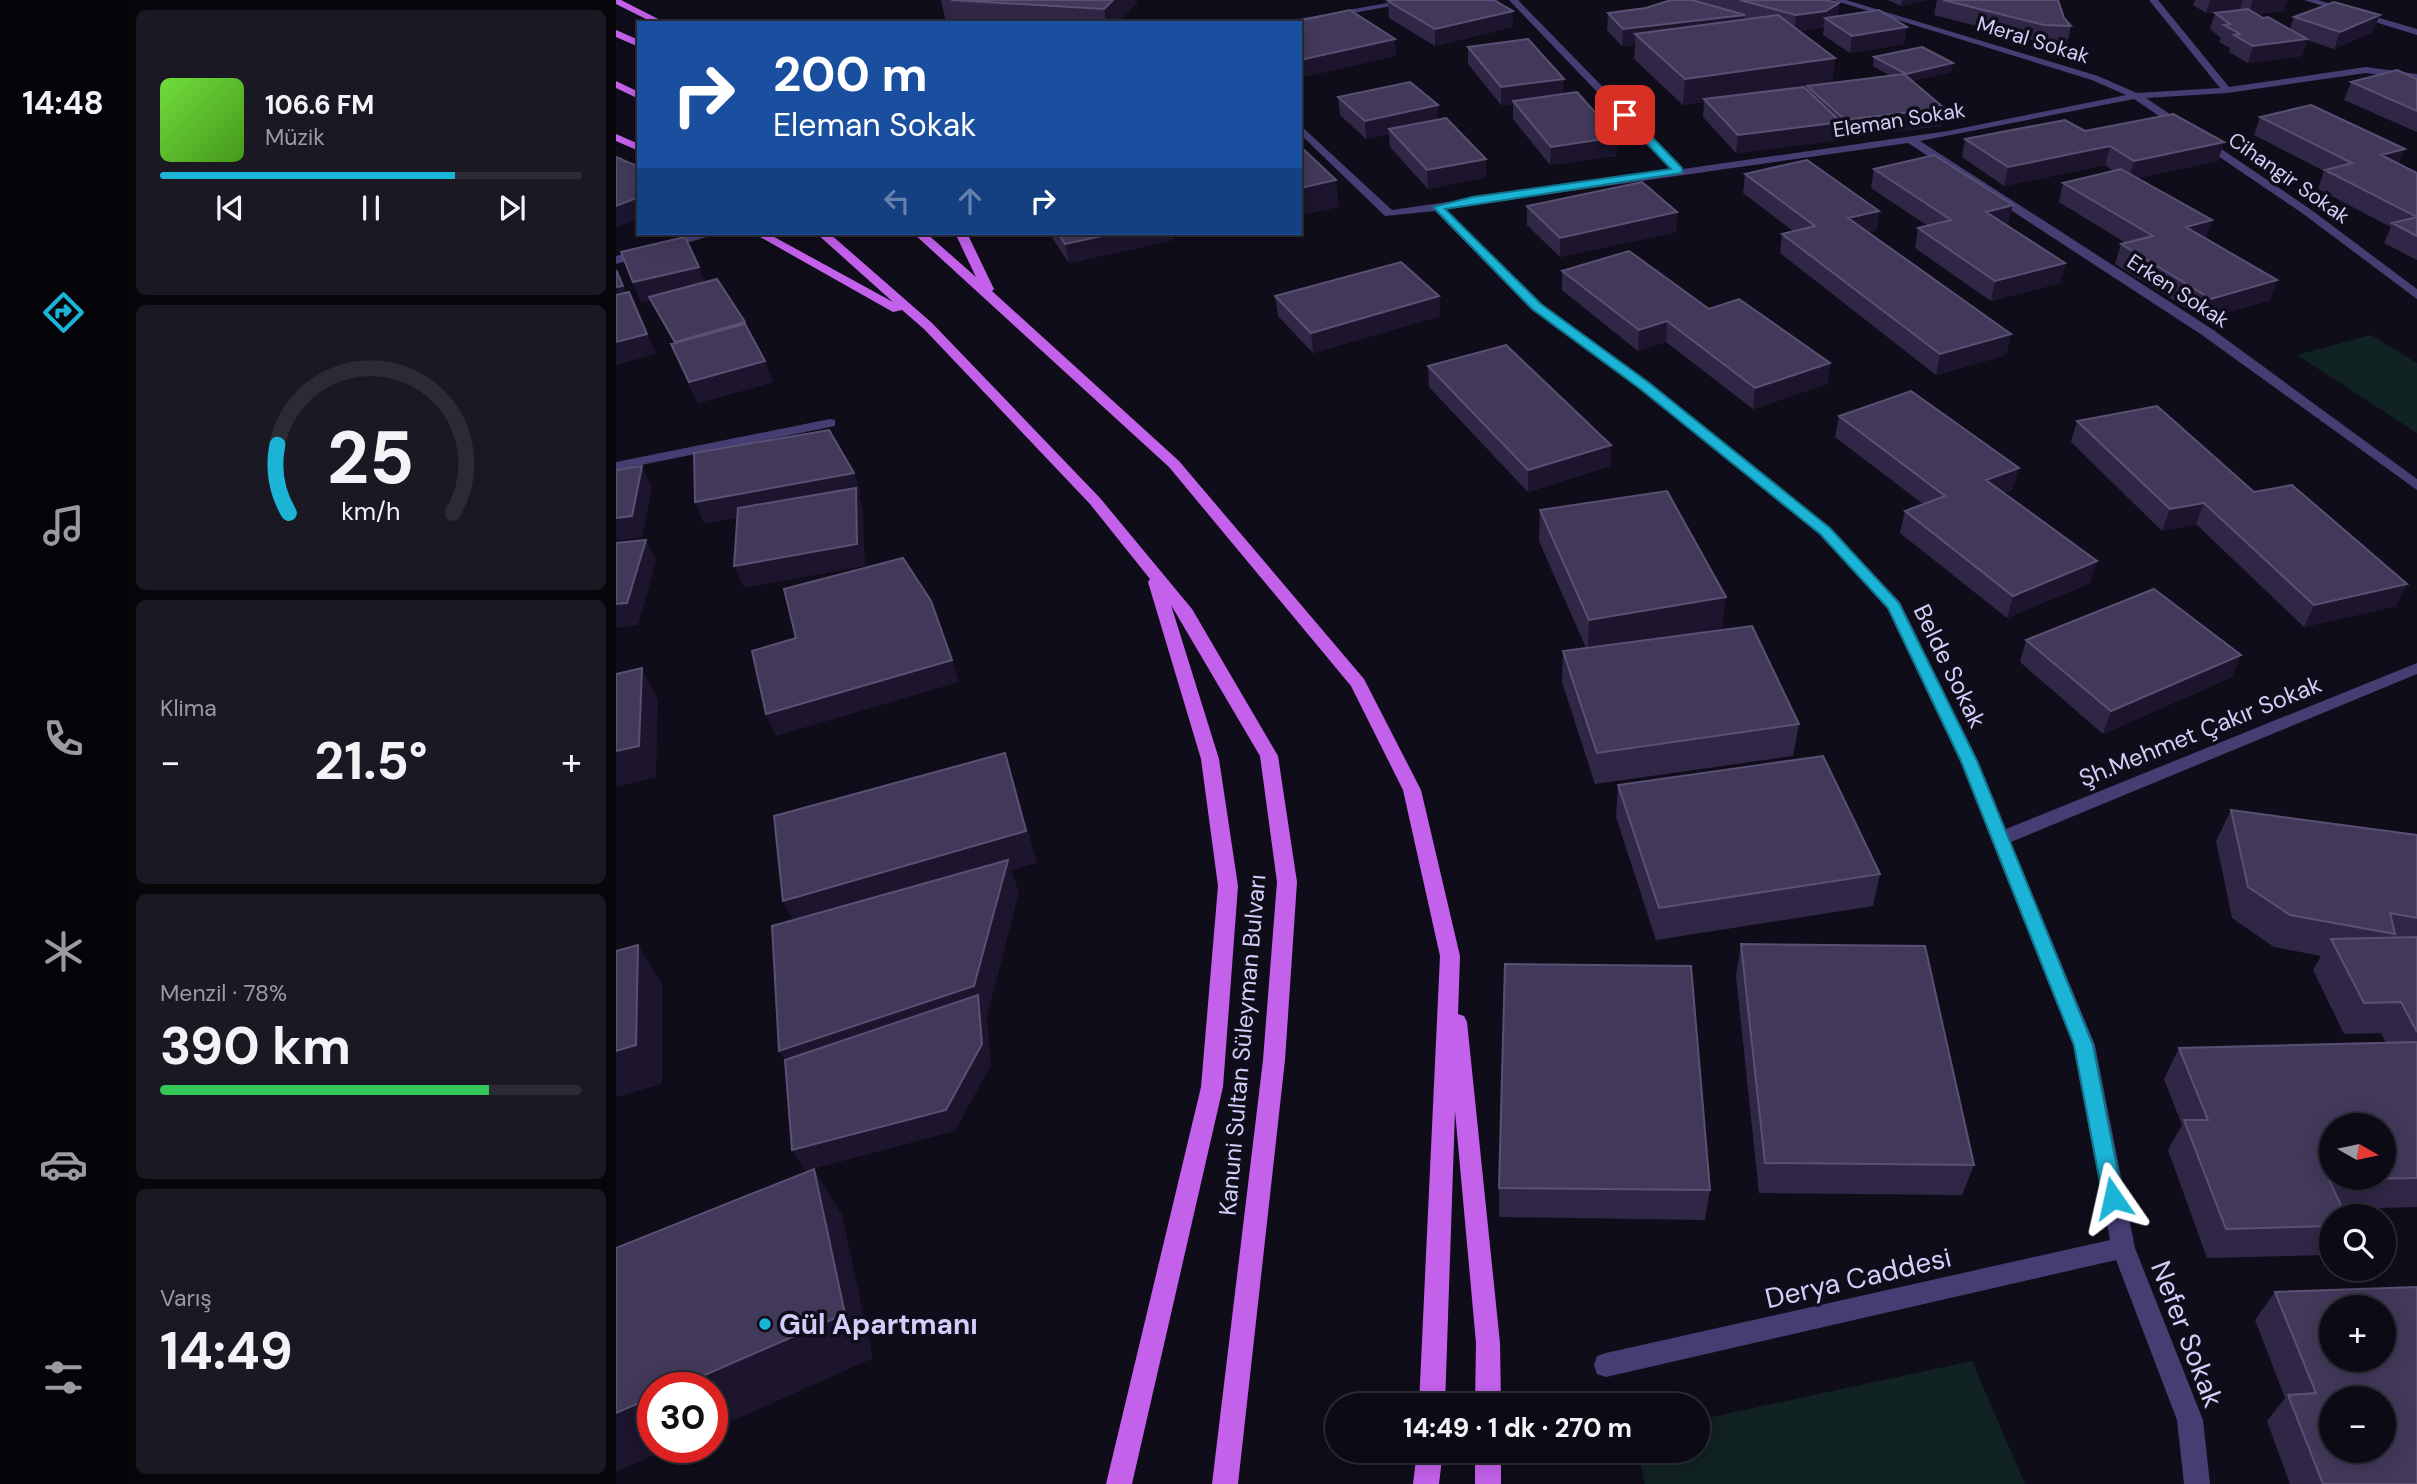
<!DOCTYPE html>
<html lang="tr">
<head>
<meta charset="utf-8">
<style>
	body { margin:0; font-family:"DM Sans",sans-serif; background:#1a1822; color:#f1f3f6; height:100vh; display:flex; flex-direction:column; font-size:26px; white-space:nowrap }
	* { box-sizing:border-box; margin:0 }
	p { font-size:23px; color:#9a9aa0 }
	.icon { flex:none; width:38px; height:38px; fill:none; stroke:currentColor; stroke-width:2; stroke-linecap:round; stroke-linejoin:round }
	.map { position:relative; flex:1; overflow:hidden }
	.side { display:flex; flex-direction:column; gap:10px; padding:10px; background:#07060b; width:490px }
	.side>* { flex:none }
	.banner { position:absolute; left:21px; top:21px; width:665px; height:214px; border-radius:0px; box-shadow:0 4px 18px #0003,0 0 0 2px #2c2b34; background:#1a4fa0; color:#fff; overflow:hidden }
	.needle { width:46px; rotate:99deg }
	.tools { position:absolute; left:1703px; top:1113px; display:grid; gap:14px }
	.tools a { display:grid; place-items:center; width:77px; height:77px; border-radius:50%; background:#0c0a14; box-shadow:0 4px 18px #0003,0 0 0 2px #2c2b34; font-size:35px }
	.speed { position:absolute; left:21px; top:1372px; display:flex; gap:14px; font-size:35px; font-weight:700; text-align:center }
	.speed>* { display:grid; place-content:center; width:91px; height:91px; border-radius:50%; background:#0c0a14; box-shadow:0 4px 18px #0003,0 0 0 2px #2c2b34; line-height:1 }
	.speed .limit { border:10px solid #d22; background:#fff; color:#111 }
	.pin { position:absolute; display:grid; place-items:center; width:60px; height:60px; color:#fff; margin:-30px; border-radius:14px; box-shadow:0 4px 10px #0006 }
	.me { position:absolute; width:77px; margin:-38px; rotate:349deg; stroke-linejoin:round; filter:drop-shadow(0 0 5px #0008) }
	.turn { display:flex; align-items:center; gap:24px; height:147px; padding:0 21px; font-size:32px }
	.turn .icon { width:91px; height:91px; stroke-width:2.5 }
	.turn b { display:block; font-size:49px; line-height:60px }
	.lanes { display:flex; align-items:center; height:66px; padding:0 21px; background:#0003; justify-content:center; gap:35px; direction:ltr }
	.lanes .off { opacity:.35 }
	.big { font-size:52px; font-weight:700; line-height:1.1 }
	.side .card { flex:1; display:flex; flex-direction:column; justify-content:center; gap:10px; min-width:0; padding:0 24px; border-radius:10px; background:#1a1822 }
	.side .dial { align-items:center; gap:0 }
	.dial svg { height:182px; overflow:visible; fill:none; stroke:#2c2b34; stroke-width:7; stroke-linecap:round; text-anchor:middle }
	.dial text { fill:#f1f3f6; stroke:none }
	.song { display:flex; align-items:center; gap:21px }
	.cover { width:84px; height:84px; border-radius:10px; background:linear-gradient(135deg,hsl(100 70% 55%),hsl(100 70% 35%)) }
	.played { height:7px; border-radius:4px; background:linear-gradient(90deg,#1bb3d6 70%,#2c2b34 70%) }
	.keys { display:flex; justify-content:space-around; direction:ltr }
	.heat { display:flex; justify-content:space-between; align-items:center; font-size:38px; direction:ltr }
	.charge { height:10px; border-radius:5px; background:linear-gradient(90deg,#34c759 78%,#2c2b34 0) }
	.trip { position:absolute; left:709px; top:1393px; width:385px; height:70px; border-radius:35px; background:#0c0a14; box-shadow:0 4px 18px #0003,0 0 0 2px #2c2b34; font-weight:700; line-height:70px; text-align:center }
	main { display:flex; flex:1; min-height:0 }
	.tabs { display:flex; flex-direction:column; width:126px; justify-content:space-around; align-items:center; background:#050408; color:#9a9aa0 }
	.tabs .icon { width:49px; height:49px }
	.tabs .selected { color:#1bb3d6 }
	.tabs b { font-size:32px; color:#f1f3f6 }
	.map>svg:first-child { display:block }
	.green { fill:#112223 }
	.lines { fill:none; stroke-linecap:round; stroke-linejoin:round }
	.street { fill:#443e73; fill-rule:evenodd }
	.primary { fill:#c361eb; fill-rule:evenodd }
	.wall { fill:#302746; fill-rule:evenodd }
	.shaded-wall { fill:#1c152d }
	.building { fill:#42395a; stroke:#595073; stroke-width:2; fill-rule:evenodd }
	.route { fill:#1bb3d6; stroke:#12748b; stroke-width:2 }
	.poi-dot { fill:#1bb3d6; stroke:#100d1a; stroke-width:2.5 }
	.labels { text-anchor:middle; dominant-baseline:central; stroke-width:7; stroke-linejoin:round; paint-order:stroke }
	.far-street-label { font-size:21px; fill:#d5cdf9; stroke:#100d1a }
	.street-label { font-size:24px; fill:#d5cdf9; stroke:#100d1a }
	.near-street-label { font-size:28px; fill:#d5cdf9; stroke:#100d1a }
	.near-poi-label { font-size:28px; font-weight:bold; fill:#d5cdf9; stroke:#100d1a; text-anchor:start }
</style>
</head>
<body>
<main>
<nav class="tabs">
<b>14:48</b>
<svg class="icon selected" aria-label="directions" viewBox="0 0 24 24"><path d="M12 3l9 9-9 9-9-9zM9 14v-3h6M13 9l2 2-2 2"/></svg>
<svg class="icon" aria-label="music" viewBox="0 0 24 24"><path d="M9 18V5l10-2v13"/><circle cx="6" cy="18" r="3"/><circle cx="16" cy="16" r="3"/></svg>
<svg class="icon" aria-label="phone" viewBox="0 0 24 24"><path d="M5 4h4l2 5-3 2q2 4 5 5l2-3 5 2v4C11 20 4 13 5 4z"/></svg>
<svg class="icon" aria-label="climate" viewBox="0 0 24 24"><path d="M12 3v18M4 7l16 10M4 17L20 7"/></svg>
<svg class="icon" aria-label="car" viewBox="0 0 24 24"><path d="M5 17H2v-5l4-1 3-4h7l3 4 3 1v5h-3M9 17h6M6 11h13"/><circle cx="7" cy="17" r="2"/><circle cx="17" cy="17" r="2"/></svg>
<svg class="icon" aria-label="filters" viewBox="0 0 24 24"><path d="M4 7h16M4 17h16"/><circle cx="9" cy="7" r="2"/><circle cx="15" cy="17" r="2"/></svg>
</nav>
<section class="side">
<div class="card">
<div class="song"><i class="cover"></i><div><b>106.6 FM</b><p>Müzik</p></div></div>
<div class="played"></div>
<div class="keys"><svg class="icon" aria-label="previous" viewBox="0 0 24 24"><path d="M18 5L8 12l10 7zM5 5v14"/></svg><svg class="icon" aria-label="pause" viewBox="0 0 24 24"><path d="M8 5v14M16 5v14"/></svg><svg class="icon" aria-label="next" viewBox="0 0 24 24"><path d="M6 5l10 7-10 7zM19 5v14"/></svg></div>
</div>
<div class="card dial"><svg viewBox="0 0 100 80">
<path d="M14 69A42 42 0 1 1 86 69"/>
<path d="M14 69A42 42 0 0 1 9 39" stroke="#1bb3d6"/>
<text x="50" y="56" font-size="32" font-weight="700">25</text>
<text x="50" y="72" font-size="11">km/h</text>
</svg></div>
<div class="card"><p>Klima</p>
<div class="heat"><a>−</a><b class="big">21.5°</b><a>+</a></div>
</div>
<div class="card"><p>Menzil · 78%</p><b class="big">390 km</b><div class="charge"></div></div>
<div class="card"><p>Varış</p><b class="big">14:49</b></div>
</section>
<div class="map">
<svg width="1801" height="1484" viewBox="0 0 1801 1484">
	<rect width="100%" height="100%" fill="#100d1a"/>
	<path class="green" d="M1755,335L1801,363V433L1681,355Z
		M1356,1361L1409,1484H1029L1021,1451H1082V1420Z"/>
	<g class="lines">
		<path class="street" d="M788,0H808L682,23H660Z
			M893,0H902L1067,169L1332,131L1510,95L1476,80L1217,0H1230L1482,76L1521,93L1604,88L1533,0H1542L1613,87L1750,67L1801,74V80L1750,73L1611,93L1530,98L1694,209L1801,289V299L1686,213L1518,99L1304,141L1596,329L1801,479V490L1586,335L1292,143L830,209L924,304L1033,382L1214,528L1284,602L1362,761L1390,829L1801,663V674L1395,842L1479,1045L1519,1248L1587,1420L1594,1484H1568L1561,1420L1500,1260L990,1377L981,1374L978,1365L981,1356L990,1353L1494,1240L1457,1045L1344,761L1271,608L1204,534L1023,388L916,310L819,211L769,216L684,134V125L776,210L1056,170Z
			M1688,0H1702L1801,29V35Z
			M86,233H104L0,264V256Z
			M214,419L219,420V426L0,470V462Z"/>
		<path class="primary" d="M0,0H5L50,23H38L0,4Z
			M0,30L23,40V47L0,37Z
			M0,81L23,92V99L0,88Z
			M0,134L23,144V151L0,141Z
			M137,233H151L277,302L200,233H213L316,323L484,498L576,609L662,756L681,882L669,1060L622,1484H596L647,1060L661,882L644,756L555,605L603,759L622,886L607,1087L516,1484H490L585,1087L602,886L585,759L532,582L534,579L474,504L308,329L286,310L277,312Z
			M297,233H310L360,277L339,233H351L378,289L376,291L563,461L748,679L805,790L844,956L842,1014L848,1016L851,1022L884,1343L885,1405H859L860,1343L839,1111L829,1405H803L824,956L787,790L735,686L553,467Z
			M801,1451H827L823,1484H797Z
			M859,1451H885V1484H859Z"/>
	</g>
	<path class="wall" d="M325,0H520L521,3L502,23H330Z
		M1078,0H1209L1223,3L1222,16L1291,27L1288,44L1234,53L1207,35L1208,27L1184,31L1219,58L1216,83L1275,76L1257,66L1258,57L1337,63L1335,72L1296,81L1325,126L1226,138L1223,135L1222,140L1120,153L1087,117L1088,102L1067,105L1018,59L1019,45L1006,46L991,30L992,13ZM1191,86V90L1174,89Z
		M1272,0H1311L1285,6Z
		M1321,0H1442L1448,18L1455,26L1451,43L1424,42L1318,15Z
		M1578,0H1671L1668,11L1640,14L1674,29L1678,17L1757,32L1718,49L1691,40L1686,56L1632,63L1613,52L1614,48L1603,42L1605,38L1594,29L1599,13L1625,10L1590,13L1577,5L1579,1Z
		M772,1L897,11V27L819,46L773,18Z
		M852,47L947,94L1001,137L1000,156L934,165L897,119V104L885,105L852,64Z
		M1801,79V132L1728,100L1735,82Z
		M722,97L822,105V120L870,159V177L812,189L774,147L773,134L750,139L724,115Z
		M1644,117L1783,164L1801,173V260L1768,243L1775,227L1702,189L1708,171L1638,135Z
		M1469,131L1602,161L1521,178L1596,220L1590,239L1661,280L1654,300L1588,319L1499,264L1505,244L1510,243L1443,202L1447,183L1498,171L1489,165L1388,186L1346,157L1349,139Z
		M1258,169L1392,225H1390L1449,263L1444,283L1375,301L1299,248L1302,228L1312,226L1255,188Z
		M1129,174L1263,211L1260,230L1252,232L1395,334L1390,355L1320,375L1164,253L1166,234L1177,231L1127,193Z
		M911,206L1061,212L1060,232L944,257L911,225Z
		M433,233H556L558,240L453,263Z
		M83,267L88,282L133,333L157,382L82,403L55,344L58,343L34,300L25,302L17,282Z
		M946,271L1093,309L1214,363L1211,384L1137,409L1050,342L1022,351L946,290Z
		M659,296H823L824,316L697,353L662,316Z
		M812,366L995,445L994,466L912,492L813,387Z
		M1223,416L1397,489L1387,493L1474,583L1391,618L1284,533L1289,511L1307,504L1219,437Z
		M1461,421L1638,492L1791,584L1780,606L1688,627L1580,524L1546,531L1455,442Z
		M924,510L1110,597L1106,628L1064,636L1183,724L1177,756L979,784L946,682L947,651L970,648L923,541Z
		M1410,640L1616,677L1487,734L1404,662Z
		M1002,785L1264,874L1257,906L1040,940L1000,817Z
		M1615,810L1801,835V1207L1726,1209L1715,1216V1252L1713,1255L1591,1258L1552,1150L1566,1125L1548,1079L1563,1048L1770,1043L1765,1033L1728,1034L1697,970L1705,956L1658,947L1616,918L1600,841Z
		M1125,944L1358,1165L1346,1195L1143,1193L1120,976Z
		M883,1188L1094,1190L1089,1220L883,1217Z
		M1659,1292L1801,1484H1674L1651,1421L1669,1398L1639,1320Z"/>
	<path class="shaded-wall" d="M497,0H520L521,3L502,23H490L488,9Z
		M1286,0H1311L1285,6Z
		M1594,0H1627L1624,10L1590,13Z
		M1637,0H1671L1668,11L1632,14Z
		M1223,3L1221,20L1209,18L1207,28L1178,32L1180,15Z
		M897,11V27L819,46V29Z
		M1129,15L1127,32L1019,34V45L1006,46L1007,29Z
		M1764,15L1757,32L1718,49L1724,32Z
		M1291,27L1288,44L1234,53L1236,36Z
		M779,39L780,56L684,78V60Z
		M1691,39L1686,56L1632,63L1637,46Z
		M1219,58L1216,83L1090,101L1088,99V102L1067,105L1069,79Z
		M1337,63L1335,72L1288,83L1290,74Z
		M948,79L947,97L897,101V104L885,105V87Z
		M822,105V123L773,129V134L750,139L749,121Z
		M1328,108L1325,126L1226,138L1229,120Z
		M1225,122L1222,140L1120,153L1122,135Z
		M1001,137L1000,156L934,165L935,147Z
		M1608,142L1602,161L1513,180L1518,161Z
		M1494,146L1489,165L1388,186L1392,167Z
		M1789,149L1781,168L1765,155Z
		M870,159V177L812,189L811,170Z
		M720,180L723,207L684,216V188Z
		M23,197V219L0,228V206Z
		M1397,205L1392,225L1365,231L1370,212Z
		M1263,211L1260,230L1229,237L1232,218Z
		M1061,212L1060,232L944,257V238Z
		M1596,220L1590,240L1570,227Z
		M499,233H556L558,240L453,263L449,244Z
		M1449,263L1444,283L1375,301L1379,281Z
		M83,267L90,287L25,302L17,282Z
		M1661,280L1654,300L1588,319L1595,299Z
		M7,286L16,305L0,309V287Z
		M823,296L824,316L697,353L695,333Z
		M22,312L40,354L0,365V342Z
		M1051,321L1050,342L1022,351L1023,330Z
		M129,322L133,333L59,342Z
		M1395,334L1390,355L1320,375L1324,354Z
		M149,361L157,382L82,403L73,382Z
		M1214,363L1211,384L1137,409L1139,388Z
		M995,445L994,466L912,492V470Z
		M26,466L36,488L26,537L0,541V518Z
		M1403,468L1397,489L1365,502L1370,480Z
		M238,473L245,494L242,495L247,509L249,566L128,588L118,566L240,495L88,524L79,502Z
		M1588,503L1580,524L1546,531L1554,509Z
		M30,540L40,561L22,625L0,628V604Z
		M1481,561L1474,583L1391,618L1397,596Z
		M1791,584L1780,606L1688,627L1698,605Z
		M1110,597L1106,628L972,651L973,620Z
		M1625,655L1616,677L1487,734L1495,711Z
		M336,660L343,682L160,736L150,714Z
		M26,668L42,700L40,777L0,787V751Z
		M389,753L399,785L421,863L395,870L403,892L371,1017L375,1065L339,1131L189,1171L176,1150L181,1081L163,1051L183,932L167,901Z
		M22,945L46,984V1084L0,1097V1051Z
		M198,1169L226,1215L257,1358L96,1430V1388H59Z
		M37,1397V1447H57L0,1472V1413Z"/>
	<path class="building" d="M335,0H497L488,9Z
		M778,0H878L897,11L819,29L772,1Z
		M1055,0H1076L1129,15L1007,29L992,13L1030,8Z
		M1124,0H1209L1223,3L1210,11L1180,15Z
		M1327,0H1442L1448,18L1455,26L1428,25Z
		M1718,2L1764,15L1724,32L1678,17Z
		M1632,9L1647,18L1652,17L1691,39L1637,46L1618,35L1624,34L1608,25L1614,24L1599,13Z
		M734,10L779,39L684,60V23H673Z
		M1263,10L1291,27L1236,36L1209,18Z
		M1162,15L1219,58L1069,79L1019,34Z
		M912,39L948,79L885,87L852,47Z
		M1306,47L1337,63L1290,74L1258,57Z
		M1781,70L1801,79V111L1735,82Z
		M1288,74L1328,108L1229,120L1191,86Z
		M794,82L822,105L749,121L722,97Z
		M1188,87L1225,122L1122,135L1088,99Z
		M961,92L1001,137L935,147L897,101Z
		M1695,105L1789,149L1765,155L1801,173V217L1709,170L1736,163L1644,117Z
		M1557,114L1608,142L1518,161L1494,146L1392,167L1349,139L1449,120L1469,131Z
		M830,118L870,159L811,170L773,129Z
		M684,146L720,180L684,188Z
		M1318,155L1397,205L1370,212L1449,263L1379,281L1302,228L1335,220L1258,169Z
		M0,157L23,167V176L19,178L23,180V197L0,206Z
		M1191,160L1263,211L1232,218L1395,334L1324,354L1166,234L1199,226L1129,174Z
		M1505,169L1596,220L1570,227L1661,280L1595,299L1505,244L1537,236L1447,183Z
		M1026,182L1061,212L944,238L911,206Z
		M1801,217V236L1776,223Z
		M442,233H499L449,244Z
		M69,237L83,267L17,282L5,252Z
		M1013,251L1093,309L1123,299L1214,363L1139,388L1051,321L1023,330L946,271Z
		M785,262L823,296L695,333L659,296Z
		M0,270L7,286L0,287Z
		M101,279L129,322L59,342L33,297Z
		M13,292L31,334L0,342V295Z
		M129,324L149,361L73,382L55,344Z
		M890,345L995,445L912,470L812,366Z
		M1295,391L1403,468L1370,480L1481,561L1397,596L1289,511L1329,496L1223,416Z
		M1541,406L1638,492L1676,485L1791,584L1698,605L1588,503L1554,509L1461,421Z
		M213,430L238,473L79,502L78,453Z
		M26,466L16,516L0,518V470Z
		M240,488L241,544L118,566L122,508Z
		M1051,491L1110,597L973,620L924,510Z
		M30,540L11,603L0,604V543Z
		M287,558L315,601L336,660L150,714L136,651L180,638L168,589Z
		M1538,589L1625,655L1495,711L1410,640Z
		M1136,626L1183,724L981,753L947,651Z
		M26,668L23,746L0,751V674Z
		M389,753L410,831L167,901L158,816Z
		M1207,756L1264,874L1043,908L1002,785Z
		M1615,810L1801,835V918L1774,913L1779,934L1674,915L1632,887Z
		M392,860L358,986L163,1051L156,926Z
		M1801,937V1032L1785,1002L1748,1003L1715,939Z
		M1125,944L1309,946L1358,1165L1149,1163Z
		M22,945L20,1045L0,1051V951Z
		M889,964L1075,966L1094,1190L883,1188Z
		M362,995L366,1044L330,1110L176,1150L169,1060Z
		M1801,1042V1178L1713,1180L1730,1216H1715V1226L1610,1229L1568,1120H1592L1563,1048ZM1715,1125H1768V1178H1715Z
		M198,1169L229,1314L59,1388H37V1397L0,1413V1248Z
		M1801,1287V1484H1707L1672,1395L1700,1393L1659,1292ZM1715,1307H1768V1360H1715ZM1715,1398H1768V1451H1715Z"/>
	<path class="route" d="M1006,113H1013L1066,168V173L829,209L925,304L1032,382L1214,528L1283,603L1361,761L1477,1045L1507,1198L1504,1204L1497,1207L1490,1204L1487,1198L1458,1045L1345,761L1272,608L1204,534L1023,388L916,309L817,207L856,197L1055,169L1006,117Z"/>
	<circle class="poi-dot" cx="149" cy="1324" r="7"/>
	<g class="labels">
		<g class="far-street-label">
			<text transform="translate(1417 40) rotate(17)">Meral Sokak</text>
			<text transform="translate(1283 120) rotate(-9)">Eleman Sokak</text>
			<text transform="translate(1673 178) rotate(35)">Cihangir Sokak</text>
			<text transform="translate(1562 291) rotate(33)">Erken Sokak</text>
		</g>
		<g class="street-label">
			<text transform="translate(1334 666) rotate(64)">Belde Sokak</text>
			<text transform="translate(1584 731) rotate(-22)">Şh.Mehmet Çakır Sokak</text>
			<text transform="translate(626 1045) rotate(-85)">Kanuni Sultan Süleyman Bulvarı</text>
		</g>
		<g class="near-street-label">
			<text transform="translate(1242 1278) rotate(-13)">Derya Caddesi</text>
			<text transform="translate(1571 1334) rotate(69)">Nefer Sokak</text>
		</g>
		<g class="near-poi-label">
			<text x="163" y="1324">Gül Apartmanı</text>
		</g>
	</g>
</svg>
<div class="tools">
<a><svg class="needle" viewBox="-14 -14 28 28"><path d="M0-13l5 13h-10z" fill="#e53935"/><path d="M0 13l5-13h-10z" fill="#9a9aa0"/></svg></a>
<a><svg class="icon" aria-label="search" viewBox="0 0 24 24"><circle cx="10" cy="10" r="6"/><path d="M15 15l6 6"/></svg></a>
<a>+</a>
<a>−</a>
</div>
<div class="speed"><div class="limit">30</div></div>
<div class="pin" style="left:1009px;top:115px;background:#d93025"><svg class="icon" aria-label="arrive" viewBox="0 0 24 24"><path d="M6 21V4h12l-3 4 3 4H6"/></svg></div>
<svg class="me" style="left:1497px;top:1198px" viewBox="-20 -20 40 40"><path d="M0-17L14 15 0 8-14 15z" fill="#1bb3d6" stroke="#fff" stroke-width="4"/></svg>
<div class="trip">14:49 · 1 dk · 270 m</div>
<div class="banner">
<div class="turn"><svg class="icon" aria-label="right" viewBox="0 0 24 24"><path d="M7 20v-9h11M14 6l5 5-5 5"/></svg><div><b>200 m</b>Eleman Sokak</div></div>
<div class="lanes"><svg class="icon off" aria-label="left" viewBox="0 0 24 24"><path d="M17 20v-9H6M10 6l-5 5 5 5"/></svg><svg class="icon off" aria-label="ahead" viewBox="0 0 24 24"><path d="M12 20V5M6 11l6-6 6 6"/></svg><svg class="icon" aria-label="right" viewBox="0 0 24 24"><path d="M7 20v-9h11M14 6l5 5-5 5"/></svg></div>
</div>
</div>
</main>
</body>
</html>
